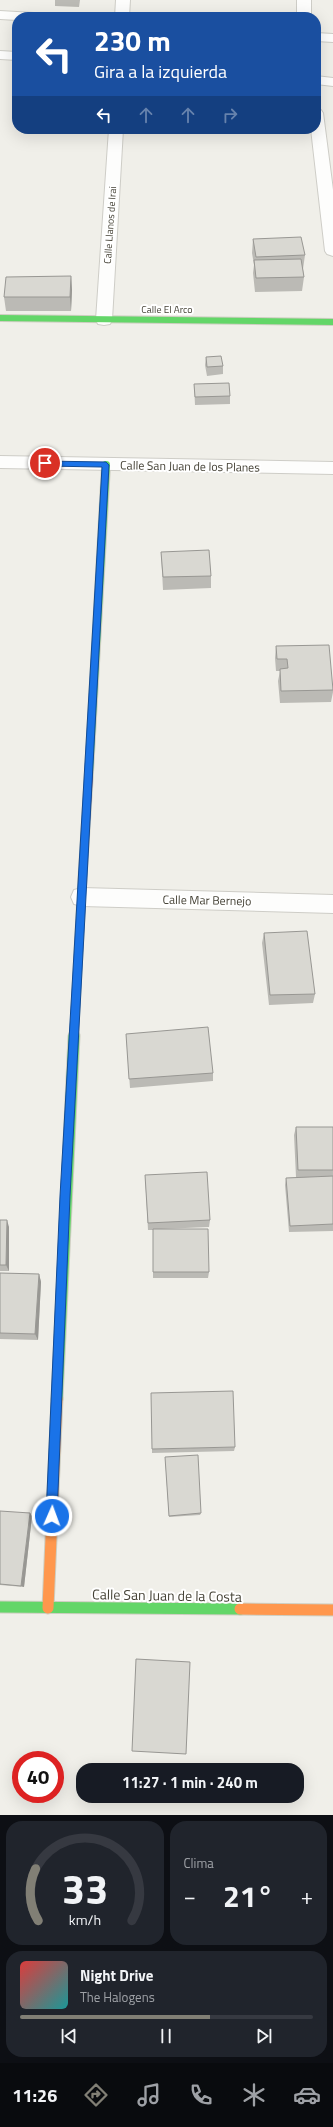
<!DOCTYPE html>
<html lang="es">
<head>
<meta charset="utf-8">
<style>
	body { margin:0; font-family:"Titillium Web",sans-serif; background:#20242c; color:#f1f3f6; height:100vh; display:flex; flex-direction:column; font-size:15px; white-space:nowrap }
	* { box-sizing:border-box; margin:0 }
	p { font-size:13px; color:#9ea1a6 }
	.icon { flex:none; width:22px; height:22px; fill:none; stroke:currentColor; stroke-width:2; stroke-linecap:round; stroke-linejoin:round }
	.map { position:relative; height:1815px; overflow:hidden }
	.drawer { display:flex; flex-direction:column; gap:6px; padding:6px; background:#0d0f14; flex:1 }
	.drawer>* { flex:none }
	.guide { position:absolute; left:12px; top:12px; width:309px; height:122px; border-radius:16px; box-shadow:0 4px 16px #0002; background:#1a4fa0; color:#fff; overflow:hidden }
	.speed { position:absolute; left:12px; top:1751px; display:flex; gap:8px; font-size:20px; font-weight:700; text-align:center }
	.speed>* { display:grid; place-content:center; width:52px; height:52px; border-radius:50%; background:#171b24; box-shadow:0 4px 16px #0002; line-height:1 }
	.speed .limit { border:6px solid #d22; background:#fff; color:#111 }
	.pin { position:absolute; display:grid; place-items:center; width:34px; height:34px; color:#fff; margin:-17px; border:2px solid #fff; border-radius:50%; box-shadow:0 1px 4px #0007 }
	.me { position:absolute; width:44px; margin:-22px; rotate:2deg; stroke-linejoin:round; filter:drop-shadow(0 0 3px #0008) }
	.turn { display:flex; align-items:center; gap:14px; height:84px; padding:0 16px; font-size:18px }
	.turn .icon { width:52px; height:52px; stroke-width:2.5 }
	.turn b { display:block; font-size:28px; line-height:34px }
	.lanes { display:flex; align-items:center; height:38px; padding:0 16px; background:#0003; justify-content:center; gap:20px; direction:ltr }
	.lanes .off { opacity:.35 }
	.big { font-size:30px; font-weight:700; line-height:1.1 }
	.drawer .widget { flex:1; display:flex; flex-direction:column; justify-content:center; gap:6px; min-width:0; padding:0 14px; border-radius:16px; background:#20242c }
	.drawer .dial { align-items:center; gap:0 }
	.dial svg { height:104px; overflow:visible; fill:none; stroke:#363941; stroke-width:7; stroke-linecap:round; text-anchor:middle }
	.dial text { fill:#f1f3f6; stroke:none }
	.song { display:flex; align-items:center; gap:12px }
	.cover { width:48px; height:48px; border-radius:6px; background:linear-gradient(135deg,hsl(0 70% 55%),hsl(180 70% 35%)) }
	.played { height:4px; border-radius:2px; background:linear-gradient(90deg,#817f75 65%,#363941 65%) }
	.keys { display:flex; justify-content:space-around; direction:ltr }
	.heat { display:flex; justify-content:space-between; align-items:center; font-size:22px; direction:ltr }
	.drawer .tiles { flex:1; display:grid; gap:6px; grid-template-columns:1fr 1fr }
	.widget:last-child { grid-column:span 2 }
	.trip { position:absolute; left:76px; top:1763px; width:228px; height:40px; border-radius:16px; background:#171b24; box-shadow:0 4px 16px #0002; font-weight:700; line-height:40px; text-align:center }
	.tab-bar { display:flex; height:64px; justify-content:space-around; align-items:center; background:#090b0e; color:#9ea1a6 }
	.tab-bar .icon { width:28px; height:28px }
	.tab-bar .selected { color:#817f75 }
	.tab-bar b { font-size:18px; color:#f1f3f6 }
	.map>svg:first-child { display:block }
	.lines { fill:none; stroke-linecap:round; stroke-linejoin:round }
	.street-casing { stroke:#cecdc7; stroke-width:2 }
	.fast-far2-casing { stroke:#cecec1; stroke-width:8 }
	.fast-far1-casing { stroke:#cecec1; stroke-width:10 }
	.fast-casing { stroke:#cecec1; stroke-width:13 }
	.slow-casing { stroke:#cecec1; stroke-width:13 }
	.jam-casing { stroke:#cecec1; stroke-width:10 }
	.street { fill:#fdfdfc; fill-rule:evenodd }
	.fast-far2 { stroke:#63d668; stroke-width:6 }
	.fast-far1 { stroke:#63d668; stroke-width:8 }
	.fast { stroke:#63d668; stroke-width:11 }
	.slow { stroke:#ff974d; stroke-width:11 }
	.jam { stroke:#b3261e; stroke-width:8 }
	.wall { fill:#bbbab5 }
	.shaded-wall { fill:#989793 }
	.building { fill:#d9d8d2; stroke:#989793 }
	.route { fill:#1a73e8; stroke:#114b97 }
	.labels { text-anchor:middle; dominant-baseline:central; stroke-width:4; stroke-linejoin:round; paint-order:stroke }
	.far-street-label { font-size:10px; fill:#454236; stroke:#fff }
	.street-label { font-size:12px; fill:#454236; stroke:#fff }
	.near-street-label { font-size:14px; fill:#454236; stroke:#fff }
</style>
</head>
<body>
<div class="map">
<svg width="333" height="1815" viewBox="0 0 333 1815">
	<rect width="100%" height="100%" fill="#f0efe9"/>
	<g class="lines">
		<defs>
			<path id="street" d="M116,0H130L129,17H115Z
				M297,0H311V17H297Z
				M0,11L34,13L41,17H17V20L0,19Z
				M316,33L333,34V42L316,41Z
				M0,51L17,52V60L0,59Z
				M316,76L333,78V86L316,84Z
				M316,109L321,110L323,113L333,190V256L327,254L325,251L311,129H316Z
				M109,129H123L112,320L110,324L104,325L98,324L96,320Z
				M0,456L333,462V474L0,468Z
				M82,888L333,895V913L82,906L74,904L71,897L74,890Z"/>
			<path id="fast-far2" d="M0,318L333,322"/>
			<path id="fast-far1" d="M89,772L106,465
				M74,1037L82,886"/>
			<path id="fast" d="M57,1399L74,1036
				M0,1607L240,1609"/>
			<path id="slow" d="M48,1608L57,1399
				M240,1609L333,1610"/>
			<path id="jam" d="M82,886L89,772"/>
		</defs>
		<use href="#street" class="street-casing"/>
		<use href="#fast-far2" class="fast-far2-casing"/>
		<use href="#fast-far1" class="fast-far1-casing"/>
		<use href="#fast" class="fast-casing"/>
		<use href="#slow" class="slow-casing"/>
		<use href="#jam" class="jam-casing"/>
		<use href="#street" class="street"/>
		<use href="#fast-far2" class="fast-far2"/>
		<use href="#fast-far1" class="fast-far1"/>
		<use href="#fast" class="fast"/>
		<use href="#slow" class="slow"/>
		<use href="#jam" class="jam"/>
	</g>
	<path class="wall" d="M55,0H80L79,7L55,6Z
		M253,239L305,255L303,269L304,277L302,291L255,292L253,273L254,265L252,253Z
		M71,276L72,290L71,311H6L4,297Z
		M206,357L223,366V374L207,376L205,365Z
		M194,384L230,396V404L195,405Z
		M161,552L211,576V588L163,590Z
		M276,646L333,688V692L331,702L280,703L278,681L280,671H276L275,658Z
		M264,933L315,994L313,1003L269,1005L262,943Z
		M126,1034L213,1073V1081L130,1088Z
		M296,1127H333V1231L289,1232L285,1185L286,1178L303,1177H296L294,1135Z
		M145,1175L210,1220L209,1227L161,1229L209,1272L208,1278H153V1230H148Z
		M0,1220L9,1227V1271H0Z
		M0,1273L39,1274L41,1282L38,1340L0,1339Z
		M235,1447L234,1451L152,1453V1449Z
		M165,1457L201,1513L200,1515L169,1517Z
		M0,1511L32,1516L24,1587L0,1585Z"/>
	<path class="shaded-wall" d="M71,276L72,290L71,311L70,297Z
		M7,1220L9,1227V1271L6,1265Z
		M39,1274L41,1282L38,1340L35,1334Z
		M30,1513L32,1516L24,1587L21,1586Z"/>
	<path class="building" d="M301,237L305,255L256,257L253,239Z
		M301,259L304,277L256,278L254,260Z
		M71,276L70,297H4L6,277Z
		M221,356L223,366L207,367L206,357Z
		M229,383L230,396L195,397L194,384Z
		M209,550L211,576L163,577L161,552Z
		M329,645L333,690L281,691L280,669L288,668L287,659H277L276,646Z
		M307,931L315,994L270,995L264,933Z
		M208,1027L213,1073L129,1079L126,1034Z
		M296,1127H333V1170H298Z
		M207,1172L210,1220L148,1223L145,1175Z
		M333,1176V1224L290,1226L286,1178Z
		M0,1220H7L6,1265H0Z
		M153,1229H208L209,1272H153Z
		M0,1273L39,1274L35,1334L0,1333Z
		M233,1391L235,1447L152,1449L151,1393Z
		M198,1455L201,1513L169,1516L165,1457Z
		M0,1511L30,1513L21,1586L0,1584Z
		M136,1659L190,1662L186,1754L132,1751Z"/>
	<path class="route" d="M43,461L106,462L109,465L70,1196L57,1516L56,1520L52,1522L47,1520L46,1516L60,1196L102,467L45,466L43,465Z"/>
	<g class="labels">
		<g class="far-street-label">
			<text transform="translate(110 225) rotate(-86)">Calle Llanos de Irai</text>
			<text x="167" y="309">Calle El Arco</text>
		</g>
		<g class="street-label">
			<text transform="translate(190 466) rotate(1)">Calle San Juan de los Planes</text>
			<text transform="translate(207 900) rotate(1)">Calle Mar Bernejo</text>
		</g>
		<g class="near-street-label">
			<text transform="translate(167 1595) rotate(1)">Calle San Juan de la Costa</text>
		</g>
	</g>
</svg>
<div class="speed"><div class="limit">40</div></div>
<div class="pin" style="left:45px;top:463px;background:#d93025"><svg class="icon" aria-label="arrive" viewBox="0 0 24 24"><path d="M6 21V4h12l-3 4 3 4H6"/></svg></div>
<svg class="me" style="left:52px;top:1516px" viewBox="-20 -20 40 40"><circle r="17" fill="#1a73e8" stroke="#fff" stroke-width="3"/><path d="M0-11L8 9 0 5-8 9z" fill="#fff"/></svg>
<div class="trip">11:27 · 1 min · 240 m</div>
<div class="guide">
<div class="turn"><svg class="icon" aria-label="left" viewBox="0 0 24 24"><path d="M17 20v-9H6M10 6l-5 5 5 5"/></svg><div><b>230 m</b>Gira a la izquierda</div></div>
<div class="lanes"><svg class="icon" aria-label="left" viewBox="0 0 24 24"><path d="M17 20v-9H6M10 6l-5 5 5 5"/></svg><svg class="icon off" aria-label="ahead" viewBox="0 0 24 24"><path d="M12 20V5M6 11l6-6 6 6"/></svg><svg class="icon off" aria-label="ahead" viewBox="0 0 24 24"><path d="M12 20V5M6 11l6-6 6 6"/></svg><svg class="icon off" aria-label="right" viewBox="0 0 24 24"><path d="M7 20v-9h11M14 6l5 5-5 5"/></svg></div>
</div>
</div>
<section class="drawer">
<div class="tiles">
<div class="widget dial"><svg viewBox="0 0 100 80">
<path d="M14 69A42 42 0 1 1 86 69"/>
<path d="M14 69A42 42 0 0 1 12 29" stroke="#817f75"/>
<text x="50" y="56" font-size="32" font-weight="700">33</text>
<text x="50" y="72" font-size="11">km/h</text>
</svg></div>
<div class="widget"><p>Clima</p>
<div class="heat"><a>−</a><b class="big">21°</b><a>+</a></div>
</div>
<div class="widget">
<div class="song"><i class="cover"></i><div><b>Night Drive</b><p>The Halogens</p></div></div>
<div class="played"></div>
<div class="keys"><svg class="icon" aria-label="previous" viewBox="0 0 24 24"><path d="M18 5L8 12l10 7zM5 5v14"/></svg><svg class="icon" aria-label="pause" viewBox="0 0 24 24"><path d="M8 5v14M16 5v14"/></svg><svg class="icon" aria-label="next" viewBox="0 0 24 24"><path d="M6 5l10 7-10 7zM19 5v14"/></svg></div>
</div>
</div>
</section>
<nav class="tab-bar">
<b>11:26</b>
<svg class="icon selected" aria-label="directions" viewBox="0 0 24 24"><path d="M12 3l9 9-9 9-9-9zM9 14v-3h6M13 9l2 2-2 2"/></svg>
<svg class="icon" aria-label="music" viewBox="0 0 24 24"><path d="M9 18V5l10-2v13"/><circle cx="6" cy="18" r="3"/><circle cx="16" cy="16" r="3"/></svg>
<svg class="icon" aria-label="phone" viewBox="0 0 24 24"><path d="M5 4h4l2 5-3 2q2 4 5 5l2-3 5 2v4C11 20 4 13 5 4z"/></svg>
<svg class="icon" aria-label="climate" viewBox="0 0 24 24"><path d="M12 3v18M4 7l16 10M4 17L20 7"/></svg>
<svg class="icon" aria-label="car" viewBox="0 0 24 24"><path d="M5 17H2v-5l4-1 3-4h7l3 4 3 1v5h-3M9 17h6M6 11h13"/><circle cx="7" cy="17" r="2"/><circle cx="17" cy="17" r="2"/></svg>
</nav>
</body>
</html>
